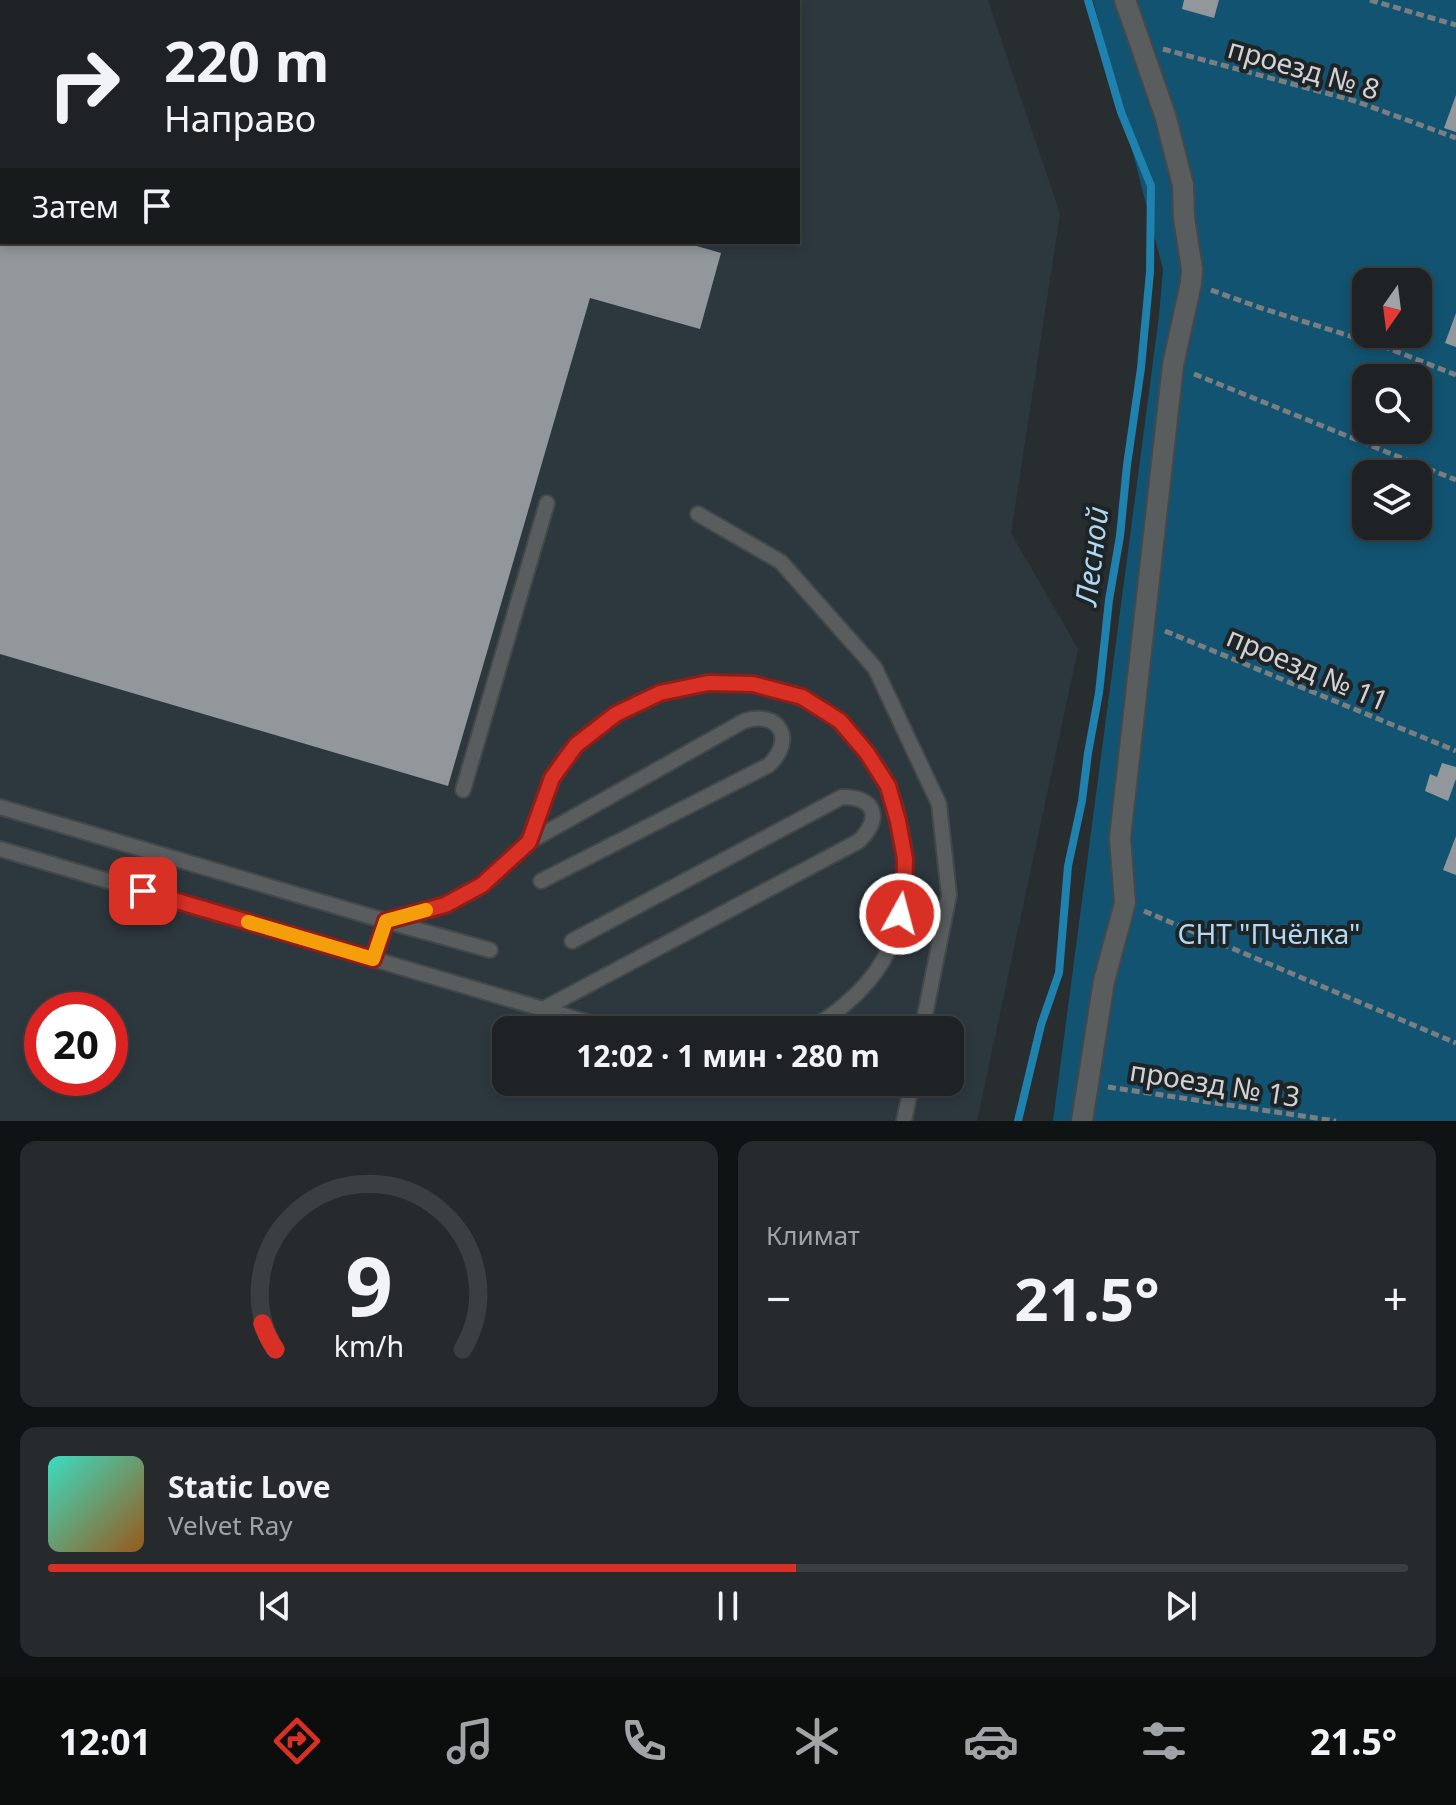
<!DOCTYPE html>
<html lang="ru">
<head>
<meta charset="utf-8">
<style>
	body { margin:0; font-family:"Noto Sans",sans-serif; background:#262a2c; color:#f1f3f6; height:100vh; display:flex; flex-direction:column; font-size:30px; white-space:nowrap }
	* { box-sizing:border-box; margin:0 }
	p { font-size:26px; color:#a1a4a6 }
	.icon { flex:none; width:44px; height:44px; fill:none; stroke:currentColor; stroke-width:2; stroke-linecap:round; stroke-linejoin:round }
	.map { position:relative; height:1121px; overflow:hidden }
	.sheet { display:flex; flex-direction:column; gap:20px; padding:20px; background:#101314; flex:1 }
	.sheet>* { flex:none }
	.top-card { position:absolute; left:0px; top:0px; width:800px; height:244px; box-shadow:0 4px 12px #0003,0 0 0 2px #3c3f41; background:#1e2224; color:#f1f3f6; overflow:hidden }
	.needle { width:52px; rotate:194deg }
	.tools { position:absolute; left:1352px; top:268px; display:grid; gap:16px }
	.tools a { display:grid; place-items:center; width:80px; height:80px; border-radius:16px; background:#1e2224; box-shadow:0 4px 12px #0003,0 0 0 2px #3c3f41; font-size:40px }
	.speed { position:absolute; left:24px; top:992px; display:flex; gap:16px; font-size:40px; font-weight:700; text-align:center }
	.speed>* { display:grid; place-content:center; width:104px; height:104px; border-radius:50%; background:#1e2224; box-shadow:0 4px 12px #0003,0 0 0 2px #3c3f41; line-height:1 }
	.speed .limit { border:12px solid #d22; background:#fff; color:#111 }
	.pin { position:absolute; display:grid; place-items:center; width:68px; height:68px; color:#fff; margin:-34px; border-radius:16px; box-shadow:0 4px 12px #0006 }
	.me { position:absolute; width:88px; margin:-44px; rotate:7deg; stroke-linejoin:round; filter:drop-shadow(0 0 6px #0008) }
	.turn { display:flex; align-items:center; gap:28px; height:168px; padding:0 32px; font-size:36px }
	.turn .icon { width:104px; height:104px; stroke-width:2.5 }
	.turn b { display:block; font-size:56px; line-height:68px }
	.then { display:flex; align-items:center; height:76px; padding:0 32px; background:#0003; gap:16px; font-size:30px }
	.big { font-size:60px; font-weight:700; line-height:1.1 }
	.sheet .widget { flex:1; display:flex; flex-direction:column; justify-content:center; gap:12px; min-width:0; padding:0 28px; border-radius:16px; background:#262a2c }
	.sheet .dial { align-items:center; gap:0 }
	.dial svg { height:208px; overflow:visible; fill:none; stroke:#3c3f41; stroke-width:7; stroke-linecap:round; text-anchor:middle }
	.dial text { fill:#f1f3f6; stroke:none }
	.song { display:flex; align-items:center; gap:24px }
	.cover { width:96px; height:96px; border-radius:12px; background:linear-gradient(135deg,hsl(170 70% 55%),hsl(30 70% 35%)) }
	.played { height:8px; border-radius:4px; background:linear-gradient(90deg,#d93025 55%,#3c3f41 55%) }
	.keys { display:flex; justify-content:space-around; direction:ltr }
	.heat { display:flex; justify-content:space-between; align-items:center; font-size:44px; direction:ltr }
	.sheet .tiles { flex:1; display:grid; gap:20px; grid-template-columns:1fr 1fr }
	.widget:last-child { grid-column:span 2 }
	.trip { position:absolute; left:492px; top:1016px; width:472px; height:80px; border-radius:16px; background:#1e2224; box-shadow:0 4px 12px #0003,0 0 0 2px #3c3f41; font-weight:700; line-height:80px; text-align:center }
	.menu { display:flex; height:128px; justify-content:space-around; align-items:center; background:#0c0e0e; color:#a1a4a6 }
	.menu .icon { width:56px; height:56px }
	.menu .selected { color:#d93025 }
	.menu b { font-size:36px; color:#f1f3f6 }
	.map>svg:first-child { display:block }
	.built { fill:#2d383e; fill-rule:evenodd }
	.green { fill:#125371; fill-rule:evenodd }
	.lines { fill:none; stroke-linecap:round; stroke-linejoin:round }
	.stream { stroke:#1e81ae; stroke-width:8 }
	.building { fill:#91979b }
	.lane-casing { stroke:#43484a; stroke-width:18 }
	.street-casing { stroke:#43484a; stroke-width:24 }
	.path { stroke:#7a7e80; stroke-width:5; stroke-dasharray:8 4; stroke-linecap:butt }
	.lane { stroke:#5a5d5e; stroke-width:14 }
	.street { stroke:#5a5d5e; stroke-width:20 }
	.route-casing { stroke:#8d1f18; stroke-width:20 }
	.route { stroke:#d93025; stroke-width:14 }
	.slow { stroke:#f59e0b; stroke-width:14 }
	.labels { text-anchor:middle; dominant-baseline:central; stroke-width:8; stroke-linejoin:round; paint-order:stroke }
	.street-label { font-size:28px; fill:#d0d3d5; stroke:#1e2326 }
	.park-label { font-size:28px; fill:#b1dbf4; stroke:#1e2326 }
	.water-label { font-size:30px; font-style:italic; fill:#aed8f1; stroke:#1e2326 }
</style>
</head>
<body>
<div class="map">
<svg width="1456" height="1121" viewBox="0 0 1456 1121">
	<rect width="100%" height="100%" fill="#282d30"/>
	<path class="built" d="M0,0H988L1060,214L1011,533L1078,649L977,1121H0ZM2,2H798V242H2ZM42,1010H110V1078H42ZM506,1030H950V1082H506Z"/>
	<path class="green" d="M1093,0H1456V1121H1053L1159,316L1163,269ZM1366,282H1418V334H1366ZM1366,378H1418V430H1366ZM1366,474H1418V526H1366Z"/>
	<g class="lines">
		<path class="stream" d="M1018,1121L1041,1025L1059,973L1068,866L1082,801L1088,753L1099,693L1109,600L1120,536L1127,465L1141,368L1150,272L1151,186L1121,112L1088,0"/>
	</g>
	<path class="building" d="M1184,0H1219L1214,18L1182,9Z
		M1456,95V132L1444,128Z
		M0,242H683L721,253L700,329L590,298L448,786L0,654Z
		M1456,313V347L1445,343Z
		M1442,763L1456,767V779L1448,801L1425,791L1430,774L1437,777Z
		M1456,836V875L1443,870Z"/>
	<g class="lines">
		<defs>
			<path id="lane" d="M698,514L781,562L875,668L939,804L949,895L922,1030
				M463,790L547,503
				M0,807L386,921L490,950
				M529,842C541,808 550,770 577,744C644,678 761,659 838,720C844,725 849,732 855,738C867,753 882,770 889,788C911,845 913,918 877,970C860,994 834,1015 809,1030
				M0,849L614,1030
				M373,959L386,921L445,905L482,885L529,842L744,721C779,710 796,739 769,765L541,881
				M543,1009L859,841C882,818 876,797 842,797L572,941
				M790,1082L805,1087
				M904,1121L912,1082"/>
			<path id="street" d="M1082,1121L1104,981L1125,903L1120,838L1173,365L1191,283L1192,269L1184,218L1183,185L1165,115L1125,0"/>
		</defs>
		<use href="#lane" class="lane-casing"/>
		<use href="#street" class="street-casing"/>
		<path class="path" d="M1370,0L1456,25
			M1163,49L1355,101L1456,138
			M1211,290L1258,307L1388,348L1456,375
			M1194,374L1456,480
			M1165,631L1456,751
			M1144,911L1456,1043
			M1108,1087L1336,1121"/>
		<use href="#lane" class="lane"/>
		<use href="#street" class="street"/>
	</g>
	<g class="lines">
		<defs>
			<path id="route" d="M143,891L373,959L386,921L445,905L482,885L529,842L552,778L576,745L616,714L660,693L708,683L753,684L802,697L840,721L867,753L888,786L898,821L905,859L904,896L900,914"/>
		</defs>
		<use href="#route" class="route-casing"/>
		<use href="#route" class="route"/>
		<path class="slow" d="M248,922L373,959L386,921L426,910"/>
	</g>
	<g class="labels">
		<g class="street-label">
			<text transform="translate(1304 68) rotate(16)">проезд № 8</text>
			<text transform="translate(1308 668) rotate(23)">проезд № 11</text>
			<text transform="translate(1215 1083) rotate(9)">проезд № 13</text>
		</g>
		<g class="park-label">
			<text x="1269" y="933">СНТ "Пчёлка"</text>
		</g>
		<g class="water-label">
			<text transform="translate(1091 556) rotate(-83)">Лесной</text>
		</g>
	</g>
</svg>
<div class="tools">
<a><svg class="needle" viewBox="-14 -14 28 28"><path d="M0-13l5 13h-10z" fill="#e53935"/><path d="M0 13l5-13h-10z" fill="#a1a4a6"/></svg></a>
<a><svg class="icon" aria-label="search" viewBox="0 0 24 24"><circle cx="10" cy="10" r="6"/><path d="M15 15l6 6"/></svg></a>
<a><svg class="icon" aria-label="layers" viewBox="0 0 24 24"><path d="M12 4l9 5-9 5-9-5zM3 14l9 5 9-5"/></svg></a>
</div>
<div class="speed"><div class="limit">20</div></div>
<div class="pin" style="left:143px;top:891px;background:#d93025"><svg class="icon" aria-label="arrive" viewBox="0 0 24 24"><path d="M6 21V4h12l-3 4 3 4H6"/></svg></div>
<svg class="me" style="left:900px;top:914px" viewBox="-20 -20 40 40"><circle r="17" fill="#d93025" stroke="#fff" stroke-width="3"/><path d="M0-11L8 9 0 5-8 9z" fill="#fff"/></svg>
<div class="trip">12:02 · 1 мин · 280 m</div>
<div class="top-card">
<div class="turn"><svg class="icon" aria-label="right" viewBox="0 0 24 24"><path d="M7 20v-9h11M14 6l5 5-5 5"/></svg><div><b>220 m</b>Направо</div></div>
<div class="then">Затем<svg class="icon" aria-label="arrive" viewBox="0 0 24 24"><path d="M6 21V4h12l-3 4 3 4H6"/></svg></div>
</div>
</div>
<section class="sheet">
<div class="tiles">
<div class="widget dial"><svg viewBox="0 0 100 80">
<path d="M14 69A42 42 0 1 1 86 69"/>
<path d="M14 69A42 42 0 0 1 9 59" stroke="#d93025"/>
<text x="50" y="56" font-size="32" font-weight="700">9</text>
<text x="50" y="72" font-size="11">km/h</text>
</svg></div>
<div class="widget"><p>Климат</p>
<div class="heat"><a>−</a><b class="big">21.5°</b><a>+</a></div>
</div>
<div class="widget">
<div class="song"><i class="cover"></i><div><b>Static Love</b><p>Velvet Ray</p></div></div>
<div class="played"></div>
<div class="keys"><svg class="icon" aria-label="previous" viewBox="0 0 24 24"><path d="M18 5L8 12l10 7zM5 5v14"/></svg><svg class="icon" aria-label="pause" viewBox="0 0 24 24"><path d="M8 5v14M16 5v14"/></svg><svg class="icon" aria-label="next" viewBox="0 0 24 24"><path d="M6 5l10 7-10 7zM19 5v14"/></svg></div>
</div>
</div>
</section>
<nav class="menu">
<b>12:01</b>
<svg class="icon selected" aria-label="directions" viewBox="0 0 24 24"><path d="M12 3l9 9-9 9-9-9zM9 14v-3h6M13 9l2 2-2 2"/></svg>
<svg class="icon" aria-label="music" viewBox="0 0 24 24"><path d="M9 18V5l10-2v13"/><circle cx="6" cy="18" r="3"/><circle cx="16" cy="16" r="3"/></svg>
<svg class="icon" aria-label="phone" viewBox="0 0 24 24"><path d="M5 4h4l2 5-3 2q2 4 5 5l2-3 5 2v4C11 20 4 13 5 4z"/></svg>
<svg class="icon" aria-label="climate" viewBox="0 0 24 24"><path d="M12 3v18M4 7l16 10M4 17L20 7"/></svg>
<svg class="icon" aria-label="car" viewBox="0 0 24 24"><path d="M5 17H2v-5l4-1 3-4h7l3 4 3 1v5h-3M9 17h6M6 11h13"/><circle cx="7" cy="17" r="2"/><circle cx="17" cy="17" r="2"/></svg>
<svg class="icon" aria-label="filters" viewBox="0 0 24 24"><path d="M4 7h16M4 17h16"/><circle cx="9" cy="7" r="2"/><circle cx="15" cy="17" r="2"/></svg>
<b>21.5°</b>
</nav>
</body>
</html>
